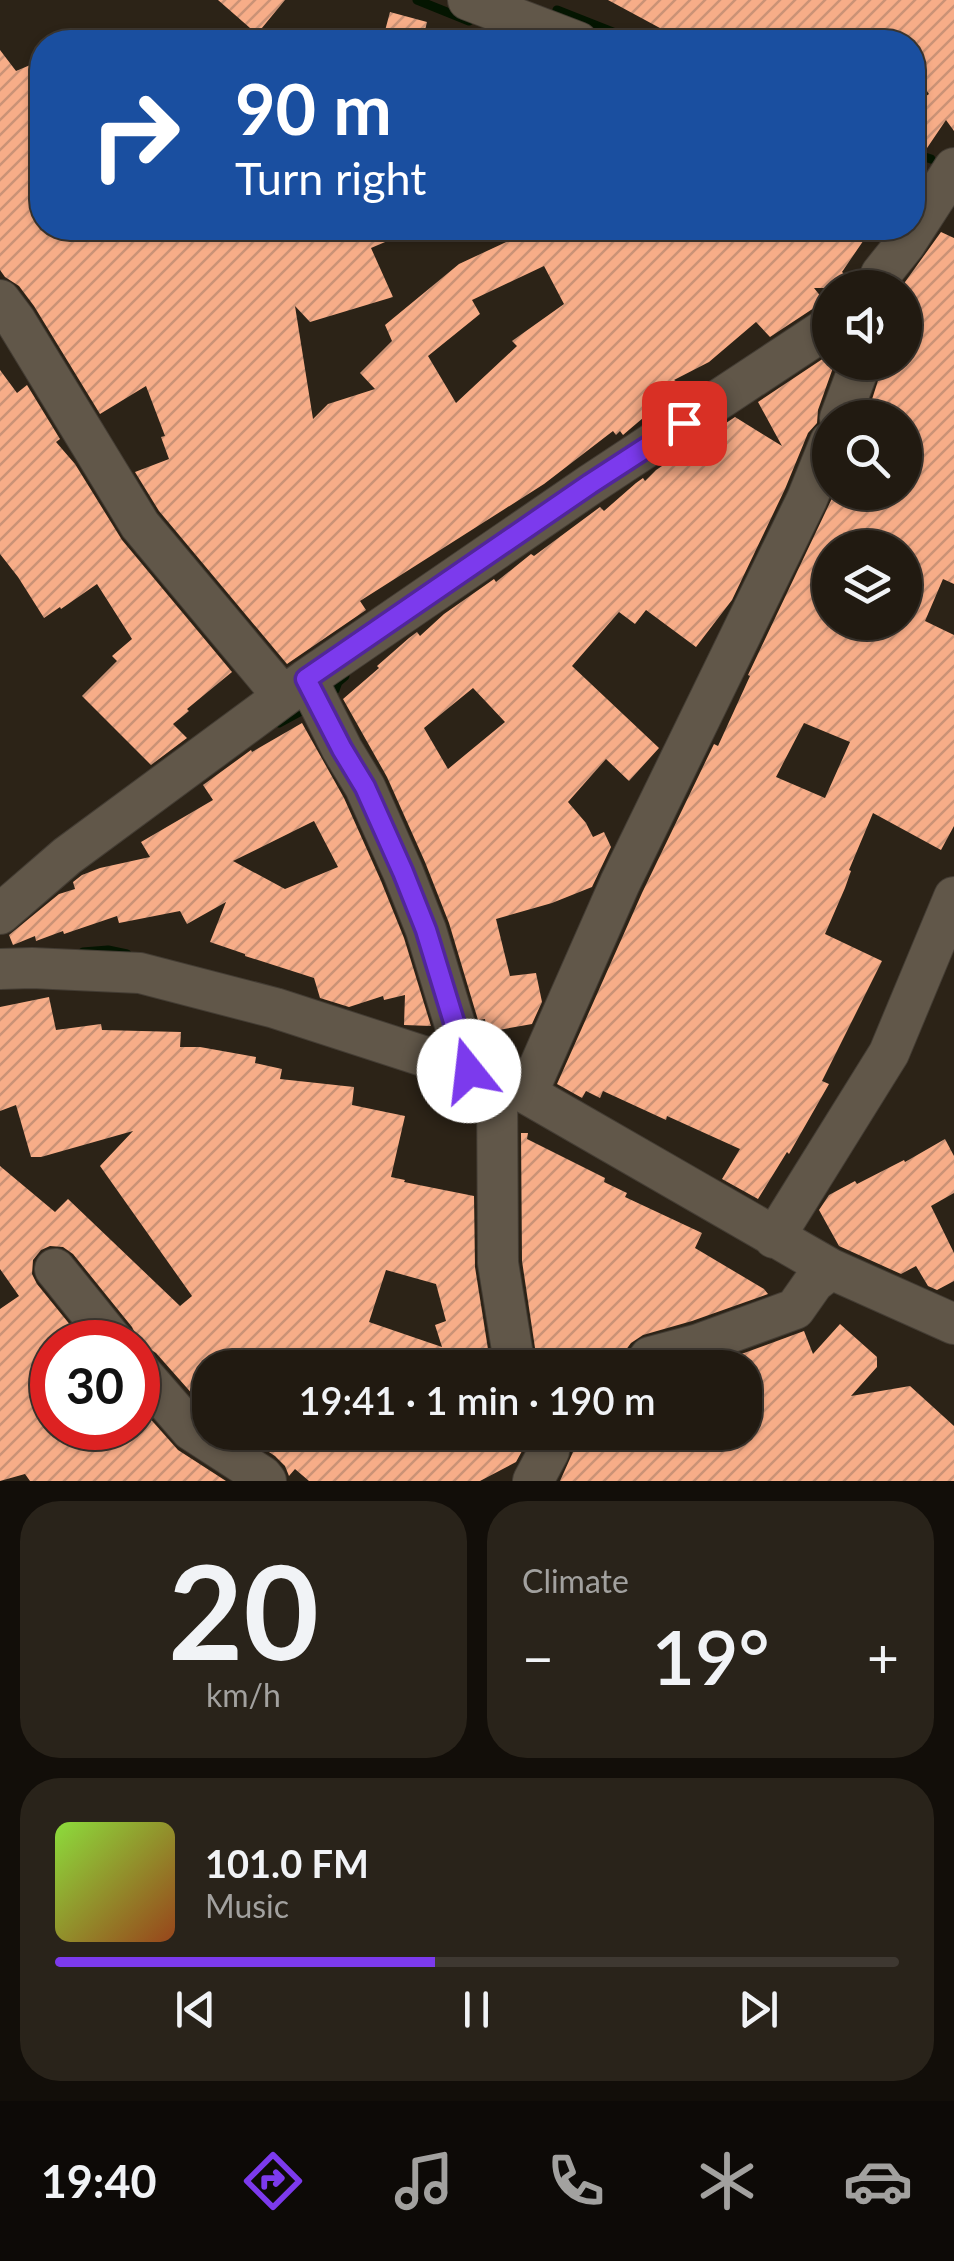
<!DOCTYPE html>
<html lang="en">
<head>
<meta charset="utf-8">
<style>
	body { margin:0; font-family:Lato,sans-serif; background:#29231a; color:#f1f3f6; height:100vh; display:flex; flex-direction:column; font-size:38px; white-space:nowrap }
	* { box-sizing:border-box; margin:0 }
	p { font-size:32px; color:#a2a19f }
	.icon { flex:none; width:55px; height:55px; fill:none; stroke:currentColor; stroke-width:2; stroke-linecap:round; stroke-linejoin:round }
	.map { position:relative; height:1481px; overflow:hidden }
	.drawer { display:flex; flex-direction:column; gap:20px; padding:20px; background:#120e09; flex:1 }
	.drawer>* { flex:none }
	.top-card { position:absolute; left:30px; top:30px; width:895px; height:210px; border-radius:40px; box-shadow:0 2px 8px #0004,0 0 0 2px #3e3831; background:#1a4fa0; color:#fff; overflow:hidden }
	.fabs { position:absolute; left:812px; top:270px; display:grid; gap:20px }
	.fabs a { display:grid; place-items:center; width:110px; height:110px; border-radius:50%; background:#211a11; box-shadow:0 2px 8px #0004,0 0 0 2px #3e3831; font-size:50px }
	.speed { position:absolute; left:30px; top:1320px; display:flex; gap:20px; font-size:50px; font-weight:700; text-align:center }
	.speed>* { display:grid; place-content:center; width:130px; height:130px; border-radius:50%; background:#211a11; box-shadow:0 2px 8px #0004,0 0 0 2px #3e3831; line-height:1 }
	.speed .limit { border:15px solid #d22; background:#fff; color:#111 }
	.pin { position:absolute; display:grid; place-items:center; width:85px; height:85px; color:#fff; margin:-42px; border-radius:20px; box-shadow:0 5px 15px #0006 }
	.me { position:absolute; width:110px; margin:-55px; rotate:344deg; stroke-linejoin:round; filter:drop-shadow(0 0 8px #0008) }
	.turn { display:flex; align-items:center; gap:35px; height:210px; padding:0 40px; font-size:45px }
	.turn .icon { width:130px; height:130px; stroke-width:2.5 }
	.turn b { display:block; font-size:70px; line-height:85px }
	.big { font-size:75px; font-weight:600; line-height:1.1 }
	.drawer .card { flex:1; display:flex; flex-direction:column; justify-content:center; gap:15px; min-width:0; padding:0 35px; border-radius:40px; background:#29231a }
	.drawer .dial { align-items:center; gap:0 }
	.dial b { font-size:130px; line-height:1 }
	.song { display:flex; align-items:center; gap:30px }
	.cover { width:120px; height:120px; border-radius:15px; background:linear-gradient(135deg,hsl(90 70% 55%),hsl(20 70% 35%)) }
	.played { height:10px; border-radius:5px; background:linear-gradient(90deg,#7c3aed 45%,#3e3831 45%) }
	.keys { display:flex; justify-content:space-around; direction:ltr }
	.heat { display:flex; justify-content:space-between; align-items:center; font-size:55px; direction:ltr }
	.drawer .tiles { flex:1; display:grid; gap:20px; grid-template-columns:1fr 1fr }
	.card:last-child { grid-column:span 2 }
	.trip { position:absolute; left:192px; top:1350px; width:570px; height:100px; border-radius:40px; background:#211a11; box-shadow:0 2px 8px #0004,0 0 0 2px #3e3831; font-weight:600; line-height:100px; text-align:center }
	.tabs { display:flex; height:160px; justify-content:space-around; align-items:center; background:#0d0a07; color:#a2a19f }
	.tabs .icon { width:70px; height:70px }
	.tabs .selected { color:#7c3aed }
	.tabs b { font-size:45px; color:#f1f3f6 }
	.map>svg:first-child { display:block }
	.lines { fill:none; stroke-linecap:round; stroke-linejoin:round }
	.stream { stroke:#041501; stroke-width:9 }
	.building { fill:url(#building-hatch); fill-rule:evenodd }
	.minor-casing { stroke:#443d34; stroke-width:42 }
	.minor { stroke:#615749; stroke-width:40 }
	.route-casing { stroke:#51269a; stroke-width:25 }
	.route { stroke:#7c3aed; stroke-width:18 }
</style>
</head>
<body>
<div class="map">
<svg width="954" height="1481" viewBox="0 0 954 1481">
	<defs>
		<pattern id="building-hatch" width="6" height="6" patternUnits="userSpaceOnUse" patternTransform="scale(2.5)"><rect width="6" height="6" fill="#f7ad88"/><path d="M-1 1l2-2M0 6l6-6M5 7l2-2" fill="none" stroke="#ca9276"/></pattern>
	</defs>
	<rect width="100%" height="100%" fill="#2c2317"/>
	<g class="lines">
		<path class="stream" d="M417,0L469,21
			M557,10L638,42
			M912,153L931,159
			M335,690L338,682L345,676
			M279,723L303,710
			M83,952L108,950L127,954"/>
	</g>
	<path class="building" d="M218,0H285L257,34Z
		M608,0H954V131L946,120L925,151L912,133V106L929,94L912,71V42H666L671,34Z
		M390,12L427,22L422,42H382Z
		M0,50L16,71L42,60V228H418L371,248L393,297L310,322L295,306L313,419L328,404L375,389L360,373L392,341L385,325L459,264L536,228H872L842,272L853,282V288H814L826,303L817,306L770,337L756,322L709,362L674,380L682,385L630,429L623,435L620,431L616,435L613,431L544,484L360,601L366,610L287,664L159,511L135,472L169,459L161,437L165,436L146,386L100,414L34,306L19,286L5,277L0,270ZM544,266L564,304L512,341L517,346L456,403L428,356L480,314L472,300Z
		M941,232L954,238V584L943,579L925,621L954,635V826L941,850L873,813L849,870L851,871L845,888L825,934L882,961L822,1081L829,1084L789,1154L787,1152L758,1199L722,1179L740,1149L667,1116L666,1120L603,1091L600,1098L586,1091L582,1098L557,1084L642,893L714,744L718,746L750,676L748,675L835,492H905V418H866L884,362H905V282ZM830,548H905V622H830ZM804,723L850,742L825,798L776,777Z
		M830,354V362H835L818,410L817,423L808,433L785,489L732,600L696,647L646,610L635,624L619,612L572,666L659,748L629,781L606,759L568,802L586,823L593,837L604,832L611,847L592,887L552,903L496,919L510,976L536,973L542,1002L532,1024L487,1032L485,1019L478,1020L449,923L425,862L387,777L343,699L379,668L377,666L409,638L417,632L420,636L444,614L494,579L496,582L531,554L534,556L600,507L604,511L636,483L643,478L645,481L656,470L683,452L694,463L714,431L735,417L782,446L758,402ZM473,688L505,722L448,769L424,728Z
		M0,370L17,393L27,385L60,439L56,442L75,464L122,540L232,672L187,709L189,711L173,724L187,738L151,765L82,696L117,661L112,656L132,639L97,584L61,609L60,607L44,618L18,577L0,554Z
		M302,723L344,798L381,881L404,938L431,1026L404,1025L405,995L384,1000L383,996L349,1007L320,998L314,978L245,956V954L210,942L226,902L187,924L180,911L119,923L117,916L64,934L63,931L36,941L35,936L13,945L9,935L59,894L75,889L73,882L82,875L100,868L150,857L141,842L213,800L203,785L251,750L252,752ZM314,821L338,867L285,889L233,861Z
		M49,997L56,1030L101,1024L102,1030L181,1032L180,1047H200L256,1057L255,1063L282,1069L280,1079L354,1087L352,1105L405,1116L391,1177L405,1180L404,1182L474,1196L475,1267L491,1368H210V1414L156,1353L147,1347L138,1346L137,1337L132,1327L73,1254L63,1247L50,1246L41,1250L33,1260L32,1274L37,1284L84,1342H52V1428H138V1405L178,1450L226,1481H30L25,1474L0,1481V1309L19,1296L0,1269V1166L55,1212L68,1199L180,1306L192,1296L100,1166L133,1131L41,1157H31L16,1105L0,1111V1007ZM386,1270L436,1284L446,1321L435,1325L442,1347L369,1322Z
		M521,1133H528L527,1139L605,1178L604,1182L627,1193L625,1197L702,1233L695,1248L764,1289L768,1294L692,1321L643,1335L631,1343L622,1355L619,1368H538L522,1261Z
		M945,1139L954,1156V1193L931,1206L954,1253V1281L937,1290L928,1286L916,1266L901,1274L839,1246L819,1210L829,1195L855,1181L857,1184L904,1160L905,1162Z
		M840,1324L877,1357V1367L851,1396L910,1386L954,1426V1481H560L573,1452L566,1432H745V1368H703L804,1331L813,1354Z
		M239,1432H515L522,1451L516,1462L480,1481H309L295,1469L289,1476L285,1466L275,1456Z"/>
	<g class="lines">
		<defs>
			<path id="minor" d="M468,0L578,42
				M876,288L881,274L905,244L954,168
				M0,300L15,320L140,525L283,696
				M840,418L861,362
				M307,679L342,749L365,787L403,872L426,930L469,1071
				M0,914L67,856L307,679L591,484L830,326
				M0,969L32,968L140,973L275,1008L497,1080L527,1094L831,1269L954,1324
				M497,1080L498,1263L515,1368
				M527,1094L620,883L807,499L830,442
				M774,1238L889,1053L954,897
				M55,1269L114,1342
				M642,1368L650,1357L699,1344L795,1309L814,1282L831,1269
				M138,1369L191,1430L262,1476L266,1481
				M533,1481L549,1451L539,1432"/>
		</defs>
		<use href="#minor" class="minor-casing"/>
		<use href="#minor" class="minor"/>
	</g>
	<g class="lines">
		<defs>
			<path id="route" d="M469,1071L426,930L403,872L365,787L342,749L306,679L590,484L684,423"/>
		</defs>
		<use href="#route" class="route-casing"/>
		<use href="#route" class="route"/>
	</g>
</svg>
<div class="fabs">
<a><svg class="icon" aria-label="sound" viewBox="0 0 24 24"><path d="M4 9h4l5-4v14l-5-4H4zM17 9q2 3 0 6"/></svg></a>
<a><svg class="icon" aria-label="search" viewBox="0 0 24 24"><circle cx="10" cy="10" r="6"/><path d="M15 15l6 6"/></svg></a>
<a><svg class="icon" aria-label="layers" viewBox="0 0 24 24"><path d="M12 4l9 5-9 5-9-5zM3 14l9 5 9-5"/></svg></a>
</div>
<div class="speed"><div class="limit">30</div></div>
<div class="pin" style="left:684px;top:423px;background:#d93025"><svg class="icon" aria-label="arrive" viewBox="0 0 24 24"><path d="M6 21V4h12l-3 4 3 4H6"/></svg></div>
<svg class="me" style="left:469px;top:1071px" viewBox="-20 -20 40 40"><circle r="19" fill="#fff"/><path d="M0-13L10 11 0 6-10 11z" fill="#7c3aed"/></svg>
<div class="trip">19:41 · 1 min · 190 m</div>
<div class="top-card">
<div class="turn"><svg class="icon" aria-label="right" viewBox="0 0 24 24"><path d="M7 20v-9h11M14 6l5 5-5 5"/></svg><div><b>90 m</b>Turn right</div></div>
</div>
</div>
<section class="drawer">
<div class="tiles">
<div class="card dial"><b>20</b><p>km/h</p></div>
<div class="card"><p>Climate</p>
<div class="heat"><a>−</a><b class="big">19°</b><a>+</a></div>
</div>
<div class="card">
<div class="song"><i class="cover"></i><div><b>101.0 FM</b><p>Music</p></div></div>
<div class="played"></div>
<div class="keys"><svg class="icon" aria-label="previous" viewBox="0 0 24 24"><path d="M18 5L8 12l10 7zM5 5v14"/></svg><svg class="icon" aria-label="pause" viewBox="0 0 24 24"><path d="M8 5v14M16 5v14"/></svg><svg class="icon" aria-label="next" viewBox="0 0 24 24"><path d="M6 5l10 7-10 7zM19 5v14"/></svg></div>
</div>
</div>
</section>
<nav class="tabs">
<b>19:40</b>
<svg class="icon selected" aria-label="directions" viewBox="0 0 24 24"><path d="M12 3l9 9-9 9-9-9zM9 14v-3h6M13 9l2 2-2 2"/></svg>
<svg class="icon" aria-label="music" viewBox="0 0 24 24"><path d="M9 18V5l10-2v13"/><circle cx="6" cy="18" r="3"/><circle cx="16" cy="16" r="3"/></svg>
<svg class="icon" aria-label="phone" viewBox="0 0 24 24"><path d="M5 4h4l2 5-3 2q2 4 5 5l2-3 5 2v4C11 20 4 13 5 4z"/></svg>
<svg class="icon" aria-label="climate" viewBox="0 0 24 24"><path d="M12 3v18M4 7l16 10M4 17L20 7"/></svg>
<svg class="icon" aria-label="car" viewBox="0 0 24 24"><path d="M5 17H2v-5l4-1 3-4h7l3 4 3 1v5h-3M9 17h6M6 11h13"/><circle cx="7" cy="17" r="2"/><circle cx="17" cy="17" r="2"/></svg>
</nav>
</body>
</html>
